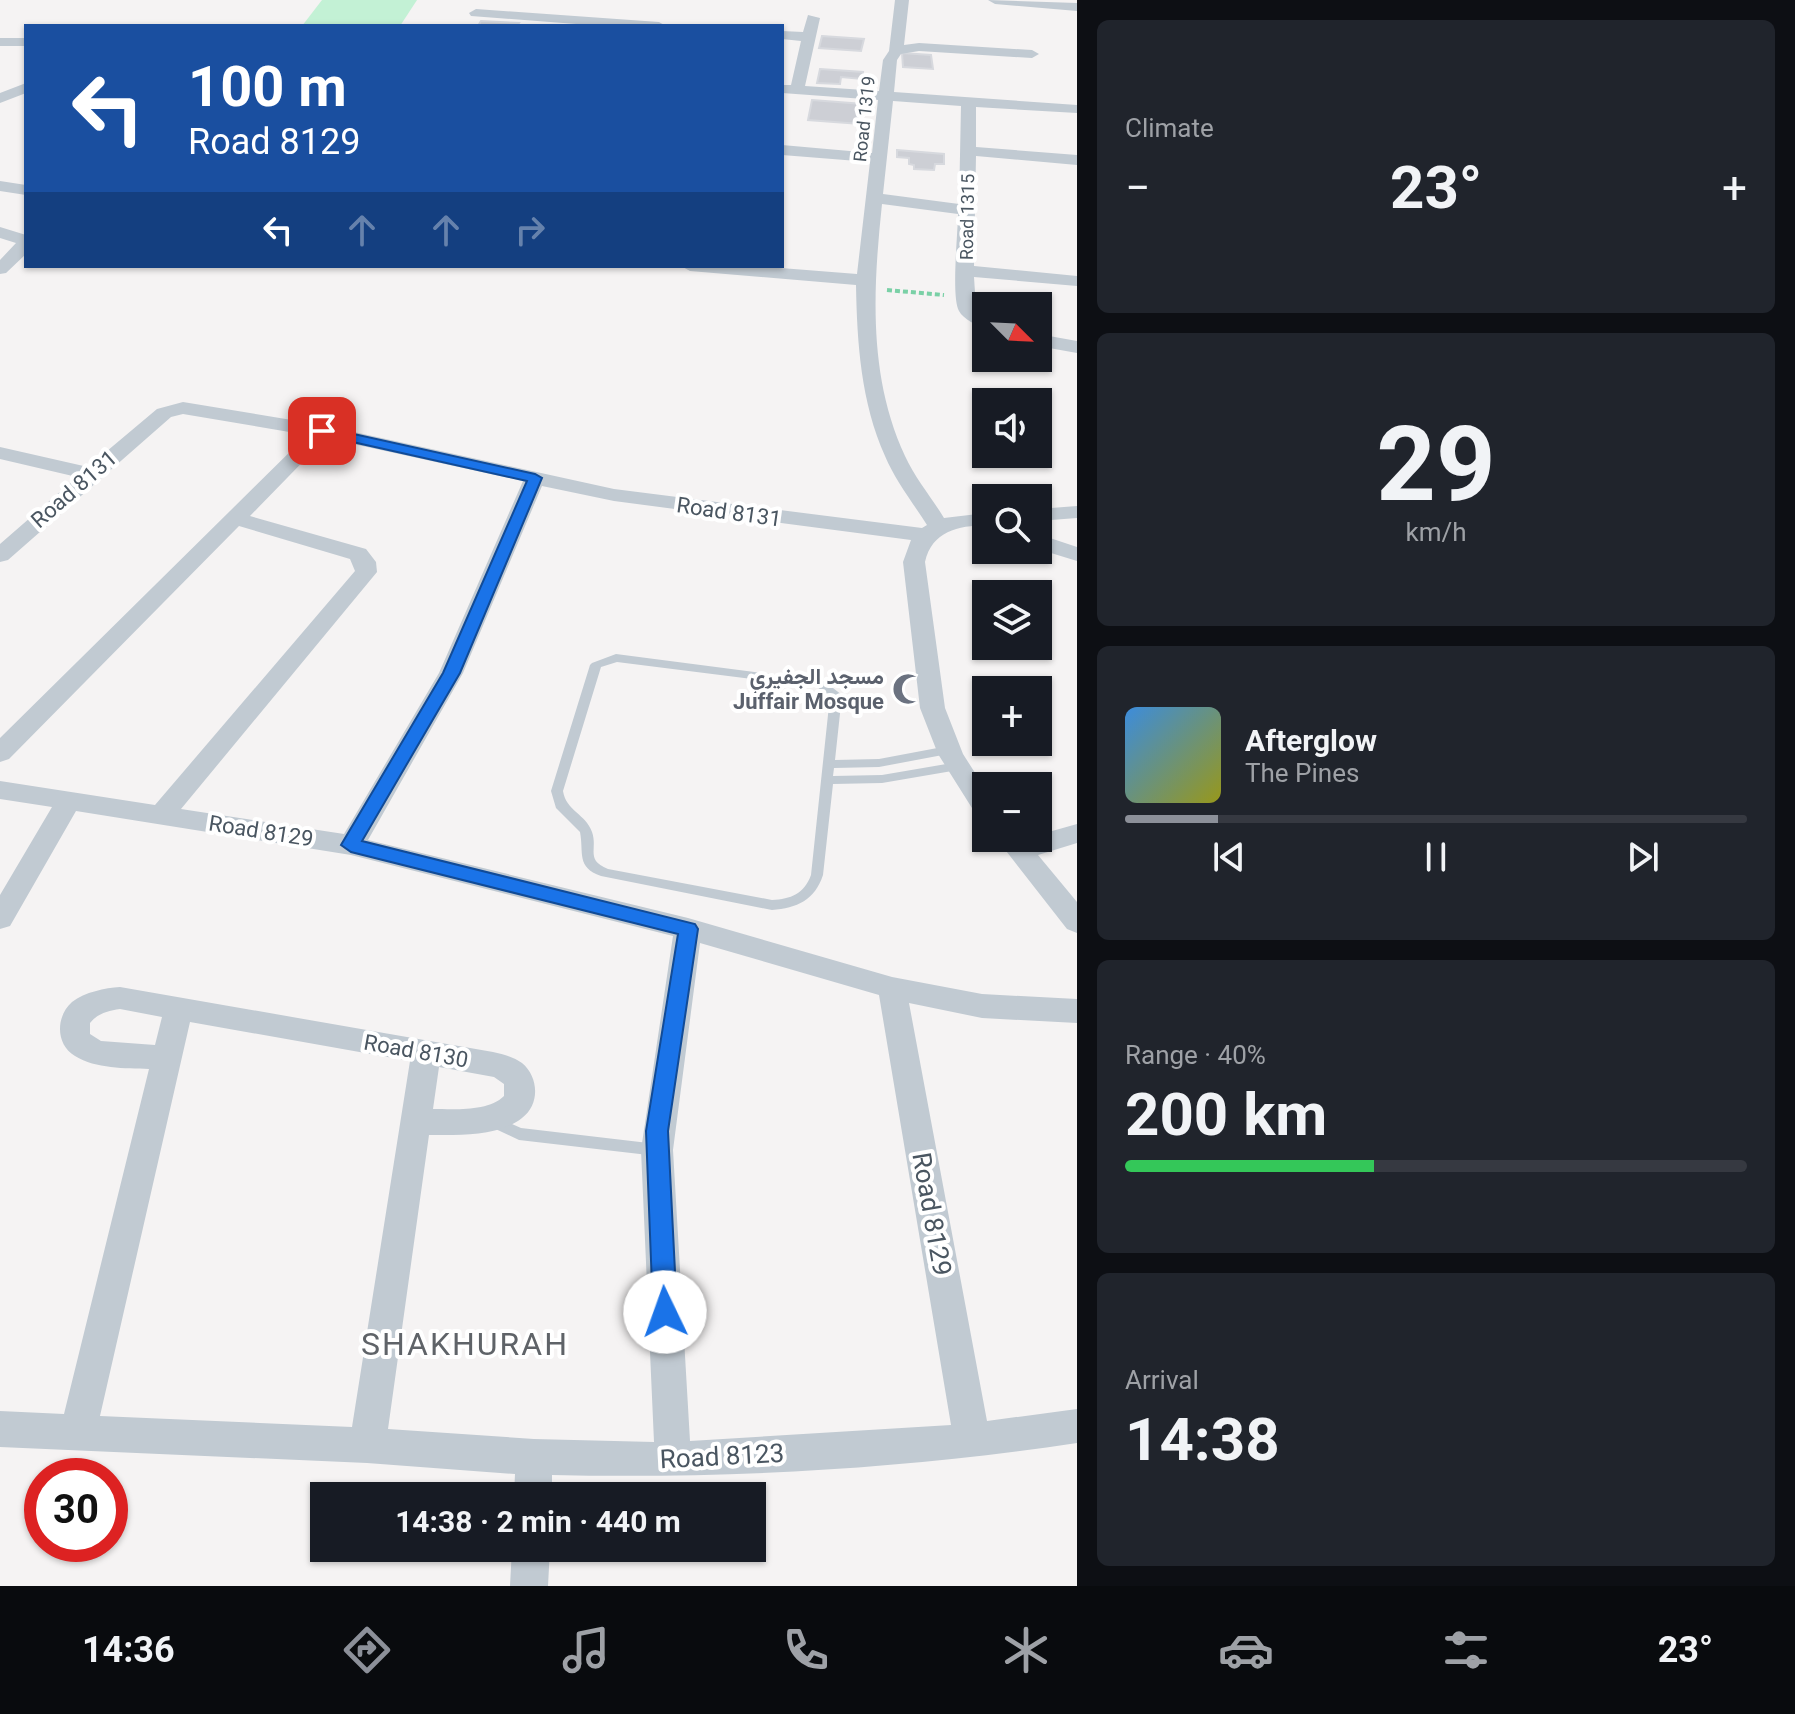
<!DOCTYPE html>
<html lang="en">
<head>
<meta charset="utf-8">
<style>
	body { margin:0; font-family:Roboto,Vazirmatn,sans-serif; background:#20242c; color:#f1f3f6; height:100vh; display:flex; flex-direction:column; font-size:30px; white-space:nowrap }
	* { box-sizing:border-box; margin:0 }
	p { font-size:26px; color:#9ea1a6 }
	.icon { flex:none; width:44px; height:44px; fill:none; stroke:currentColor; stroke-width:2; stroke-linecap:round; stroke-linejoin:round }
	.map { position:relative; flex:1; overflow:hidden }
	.panel { display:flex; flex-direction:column; gap:20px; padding:20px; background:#0d0f14; width:718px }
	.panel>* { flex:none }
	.guide { position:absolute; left:24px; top:24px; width:760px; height:244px; border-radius:0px; box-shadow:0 2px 6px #0004; background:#1a4fa0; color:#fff; overflow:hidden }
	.needle { width:52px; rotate:114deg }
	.controls { position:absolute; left:972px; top:292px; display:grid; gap:16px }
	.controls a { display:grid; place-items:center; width:80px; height:80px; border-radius:0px; background:#171b24; box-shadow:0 2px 6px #0004; font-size:40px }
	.speed { position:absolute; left:24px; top:1458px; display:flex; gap:16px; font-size:40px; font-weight:700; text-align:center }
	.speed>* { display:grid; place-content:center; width:104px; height:104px; border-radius:50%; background:#171b24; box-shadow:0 2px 6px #0004; line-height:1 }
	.speed .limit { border:12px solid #d22; background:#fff; color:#111 }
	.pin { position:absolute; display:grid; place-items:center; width:68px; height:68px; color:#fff; margin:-34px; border-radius:16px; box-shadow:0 4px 12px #0006 }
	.me { position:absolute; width:88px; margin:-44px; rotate:357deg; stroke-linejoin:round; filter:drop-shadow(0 0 6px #0008) }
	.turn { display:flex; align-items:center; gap:28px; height:168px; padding:0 32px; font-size:36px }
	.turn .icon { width:104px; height:104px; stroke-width:2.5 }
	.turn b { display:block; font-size:56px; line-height:68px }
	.lanes { display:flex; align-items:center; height:76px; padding:0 32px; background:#0003; justify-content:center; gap:40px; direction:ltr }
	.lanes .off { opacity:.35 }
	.big { font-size:60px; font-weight:700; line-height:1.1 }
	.panel .tile { flex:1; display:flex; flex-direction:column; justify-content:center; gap:12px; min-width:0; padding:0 28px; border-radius:12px; background:#20242c }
	.panel .dial { align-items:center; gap:0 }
	.dial b { font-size:104px; line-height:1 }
	.song { display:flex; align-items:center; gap:24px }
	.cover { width:96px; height:96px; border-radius:12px; background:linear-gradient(135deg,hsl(210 70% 55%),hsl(60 70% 35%)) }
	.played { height:8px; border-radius:4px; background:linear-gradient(90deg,#8c9099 15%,#363941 15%) }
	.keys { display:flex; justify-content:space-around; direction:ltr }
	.heat { display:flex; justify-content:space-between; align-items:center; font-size:44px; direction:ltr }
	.charge { height:12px; border-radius:6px; background:linear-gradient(90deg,#34c759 40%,#363941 0) }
	.trip { position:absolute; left:310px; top:1482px; width:456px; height:80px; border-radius:0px; background:#171b24; box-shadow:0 2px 6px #0004; font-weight:700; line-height:80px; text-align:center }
	.dock { display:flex; height:128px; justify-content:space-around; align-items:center; background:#090b0e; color:#9ea1a6 }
	.dock .icon { width:56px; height:56px }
	.dock .selected { color:#8c9099 }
	.dock b { font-size:36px; color:#f1f3f6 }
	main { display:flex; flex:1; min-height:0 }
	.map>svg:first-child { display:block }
	.green { fill:#c3f1d5 }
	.building { fill:#cdcfd5; stroke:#d7d9de; stroke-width:2 }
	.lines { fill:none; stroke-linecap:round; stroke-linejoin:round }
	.path { stroke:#7ad0a6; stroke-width:4; stroke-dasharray:5 3; stroke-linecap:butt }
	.service { fill:#c1cad2; fill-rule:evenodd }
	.minor { fill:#c1cad2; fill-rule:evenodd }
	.route { fill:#1a73e8; stroke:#114b97; stroke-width:2 }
	.labels { text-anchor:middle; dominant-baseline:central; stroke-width:8; stroke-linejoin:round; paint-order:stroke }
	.far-street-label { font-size:18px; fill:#4a5661; stroke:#fff }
	.street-label { font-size:22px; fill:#4a5661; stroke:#fff }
	.worship-label { font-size:22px; font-weight:bold; fill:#5b616d; stroke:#fff; text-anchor:end }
	.near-street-label { font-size:26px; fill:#4a5661; stroke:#fff }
	.near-quarter-label { font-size:32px; letter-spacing:2px; fill:#5f6368; stroke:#fff }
</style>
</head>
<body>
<main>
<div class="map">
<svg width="1077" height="1586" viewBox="0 0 1077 1586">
	<rect width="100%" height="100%" fill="#f5f3f3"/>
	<path class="green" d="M322,0H417L400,26H302Z"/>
	<path class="building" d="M481,21L519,23L517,26H478Z
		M822,36L864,39L861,51L819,48Z
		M902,53L931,55L933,69L903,67Z
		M820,69L863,72L862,79L841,77L840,84L817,83Z
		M812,100L863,104L860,124L808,120Z
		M897,150L944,154V164H935L934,170L914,169V165L909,164V158L897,157Z"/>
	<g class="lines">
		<path class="path" d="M887,290L944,295"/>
		<path class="service" d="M616,654L824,681L842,695L835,760L879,759L948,746L954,750L948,754L879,767L834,768L833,776L882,775L958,762L964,766L958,770L882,783L833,784L823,875C815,900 797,908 772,910L601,876C576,867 584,853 580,832L556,808L551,791L590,665L592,663ZM617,662L817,687L830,696L811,875C804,894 791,899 772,900L608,869C585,860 598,849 592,832C586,814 566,811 563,791L601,667Z
			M492,1115L521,1128L657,1144L662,1146L664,1150L662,1154L657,1156L519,1140L487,1125L485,1121L487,1117Z"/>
		<path class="minor" d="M895,0H909L904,45L919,43L1032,50L1039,54L1032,58L919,51L901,54L897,60L894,92L1077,105V113L976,107V147L1077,155V165L976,156L974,266L1077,276V286L974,277L976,308L986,315V329C978,326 963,319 959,311C951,297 958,233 958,214L882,204C873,289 868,376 905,456C915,478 932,498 944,518L986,513V525C958,526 932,531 925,562L945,708L963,754L986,790V818L977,816L938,754L920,708L903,562L911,540L614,501L542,486L463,673L368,840L688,918L892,977L982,994L1077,999V1023L982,1018L909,1003L987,1421L1077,1409V1443C904,1469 727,1479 552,1475V1496H514L515,1474L367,1463L0,1447V1411L64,1414L149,1069C125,1068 96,1069 75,1056C55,1044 56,1016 72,1002C85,992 105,988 120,987L493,1052C503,1054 514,1057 522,1063C539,1077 540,1105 522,1118C498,1137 458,1135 429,1135L388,1429L534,1439L654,1442L641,1150L673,936L351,855L76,811L10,926L0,929V895L52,807L0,799V781L155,805L355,571L350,559L239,526L9,759L0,762V738L307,435L183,414L171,417L8,560L0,562V544L77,477L0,459V447L88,467L157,409L183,402L322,425L614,489L922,528L927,525C913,503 895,480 885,456C861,402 857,343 856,285L690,271L681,266H756L857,274L870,162L782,155V145L872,153L878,100L782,93V85H791L801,41L782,39V31L803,32L808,15L820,18L805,86L879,91L883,60L889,51ZM893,101L961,106L959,204L883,194ZM326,438L523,481L439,673L344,834L181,809L377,572L376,562L366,549L250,516ZM700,943L879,995L951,1425L690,1441L673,1150ZM120,1009L162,1017L155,1045L101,1041L90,1034V1023C98,1013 108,1011 120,1009ZM190,1022L410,1061L352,1427L100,1416ZM439,1067L494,1077L504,1084V1096C488,1112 454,1109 433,1109Z
			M988,0L1077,3V11L995,4Z
			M476,9L659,22L666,26H602L471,16L469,13Z
			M0,38H26V46H0Z
			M26,83V93L0,103V93Z
			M0,181L26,185V195L0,191Z
			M0,227L26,235V254L6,273L0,274V260L16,243L0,238Z
			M1038,334L1077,341V353L1038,346Z
			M1077,506V518L1038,521V509Z
			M1038,534L1077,547V561L1038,549Z
			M1077,824V843L1038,855L1077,902V933L1067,929L996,838H1038V835Z
			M512,1548H550L548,1586H510Z"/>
	</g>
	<path class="route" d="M322,427L535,474L542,478L460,673L362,841L695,924L698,929L668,1131L677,1312L674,1320L665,1323L656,1320L653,1312L646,1131L678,934L351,852L341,845L443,673L527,481L317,434L315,431Z"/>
	<defs>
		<symbol id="mosque-bare" viewBox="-9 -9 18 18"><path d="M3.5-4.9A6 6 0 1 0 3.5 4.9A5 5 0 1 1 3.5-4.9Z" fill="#6b7280" stroke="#fff" stroke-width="2.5" paint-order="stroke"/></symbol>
	</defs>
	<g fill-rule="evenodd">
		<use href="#mosque-bare" x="886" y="667" width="44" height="44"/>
	</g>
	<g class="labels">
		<g class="far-street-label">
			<text transform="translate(864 119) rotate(-84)">Road 1319</text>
			<text transform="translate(967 217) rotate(-89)">Road 1315</text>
		</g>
		<g class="street-label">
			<text transform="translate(74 489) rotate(-41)">Road 8131</text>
			<text transform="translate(729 512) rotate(8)">Road 8131</text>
			<text transform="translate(261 831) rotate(9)">Road 8129</text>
			<text transform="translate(416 1051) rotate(10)">Road 8130</text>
		</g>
		<g class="worship-label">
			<text x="884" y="676">مسجد الجفيري<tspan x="884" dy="25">Juffair Mosque</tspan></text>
		</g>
		<g class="near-street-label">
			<text transform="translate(932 1214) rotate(80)">Road 8129</text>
			<text transform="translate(722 1456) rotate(-3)">Road 8123</text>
		</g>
		<g class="near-quarter-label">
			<text x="465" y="1344">SHAKHURAH</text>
		</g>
	</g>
</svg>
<div class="controls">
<a><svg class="needle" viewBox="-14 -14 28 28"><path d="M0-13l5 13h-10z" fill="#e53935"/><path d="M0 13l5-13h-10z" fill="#9ea1a6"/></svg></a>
<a><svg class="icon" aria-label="sound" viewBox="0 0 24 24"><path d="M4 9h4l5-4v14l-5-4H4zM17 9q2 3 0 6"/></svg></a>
<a><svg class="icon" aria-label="search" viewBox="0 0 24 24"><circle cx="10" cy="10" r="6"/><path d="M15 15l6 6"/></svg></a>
<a><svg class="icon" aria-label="layers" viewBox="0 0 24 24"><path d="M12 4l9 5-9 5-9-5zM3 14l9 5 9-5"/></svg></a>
<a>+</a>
<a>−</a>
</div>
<div class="speed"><div class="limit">30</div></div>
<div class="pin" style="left:322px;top:431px;background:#d93025"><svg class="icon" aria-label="arrive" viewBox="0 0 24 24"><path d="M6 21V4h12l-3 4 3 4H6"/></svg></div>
<svg class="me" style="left:665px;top:1312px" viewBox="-20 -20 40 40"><circle r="19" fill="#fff"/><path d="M0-13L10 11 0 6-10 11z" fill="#1a73e8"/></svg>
<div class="trip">14:38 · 2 min · 440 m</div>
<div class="guide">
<div class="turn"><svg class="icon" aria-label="left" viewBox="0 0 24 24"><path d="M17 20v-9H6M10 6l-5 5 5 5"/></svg><div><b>100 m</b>Road 8129</div></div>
<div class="lanes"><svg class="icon" aria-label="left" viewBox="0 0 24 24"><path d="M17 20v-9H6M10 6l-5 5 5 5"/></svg><svg class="icon off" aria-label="ahead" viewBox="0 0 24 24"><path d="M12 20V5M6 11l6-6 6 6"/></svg><svg class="icon off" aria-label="ahead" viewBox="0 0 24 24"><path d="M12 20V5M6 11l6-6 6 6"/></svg><svg class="icon off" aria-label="right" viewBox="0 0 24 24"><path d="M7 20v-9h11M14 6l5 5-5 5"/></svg></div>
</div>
</div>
<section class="panel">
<div class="tile"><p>Climate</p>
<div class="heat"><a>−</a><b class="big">23°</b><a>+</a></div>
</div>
<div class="tile dial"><b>29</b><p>km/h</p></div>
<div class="tile">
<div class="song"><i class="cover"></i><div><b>Afterglow</b><p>The Pines</p></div></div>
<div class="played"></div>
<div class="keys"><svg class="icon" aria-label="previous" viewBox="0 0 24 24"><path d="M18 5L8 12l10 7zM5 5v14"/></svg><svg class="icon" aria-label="pause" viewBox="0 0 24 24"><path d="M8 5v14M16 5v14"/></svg><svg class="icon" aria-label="next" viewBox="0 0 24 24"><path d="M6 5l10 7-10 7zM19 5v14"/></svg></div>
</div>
<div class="tile"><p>Range · 40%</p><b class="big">200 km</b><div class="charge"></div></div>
<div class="tile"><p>Arrival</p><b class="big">14:38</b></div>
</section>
</main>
<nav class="dock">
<b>14:36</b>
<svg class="icon selected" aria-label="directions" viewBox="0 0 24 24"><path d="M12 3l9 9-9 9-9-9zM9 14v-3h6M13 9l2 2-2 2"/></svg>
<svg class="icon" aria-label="music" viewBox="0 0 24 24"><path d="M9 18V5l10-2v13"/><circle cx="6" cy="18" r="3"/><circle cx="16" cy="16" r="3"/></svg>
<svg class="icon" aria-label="phone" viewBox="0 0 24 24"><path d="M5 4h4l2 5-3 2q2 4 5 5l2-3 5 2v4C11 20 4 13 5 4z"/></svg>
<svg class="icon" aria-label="climate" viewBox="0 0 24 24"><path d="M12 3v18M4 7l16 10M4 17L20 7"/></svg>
<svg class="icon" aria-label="car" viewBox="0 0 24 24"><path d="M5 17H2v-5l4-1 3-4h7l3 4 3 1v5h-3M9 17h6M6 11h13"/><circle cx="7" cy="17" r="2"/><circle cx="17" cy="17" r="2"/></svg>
<svg class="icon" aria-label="filters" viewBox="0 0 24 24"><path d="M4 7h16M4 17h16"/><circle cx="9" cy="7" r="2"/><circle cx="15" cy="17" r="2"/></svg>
<b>23°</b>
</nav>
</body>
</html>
